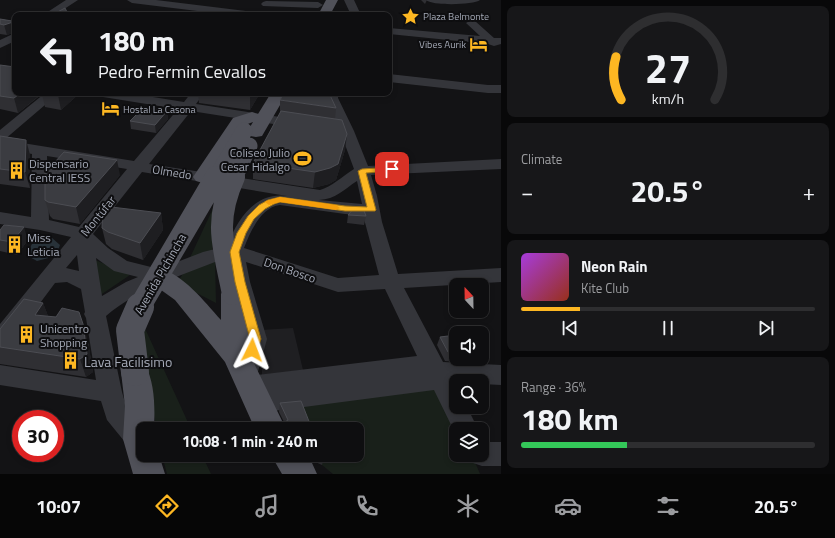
<!DOCTYPE html>
<html lang="en">
<head>
<meta charset="utf-8">
<style>
	body { margin:0; font-family:"Titillium Web",sans-serif; background:#171719; color:#f1f3f6; height:100vh; display:flex; flex-direction:column; font-size:15px; white-space:nowrap }
	* { box-sizing:border-box; margin:0 }
	p { font-size:13px; color:#9b9c9f }
	.icon { flex:none; width:22px; height:22px; fill:none; stroke:currentColor; stroke-width:2; stroke-linecap:round; stroke-linejoin:round }
	.map { position:relative; flex:1; overflow:hidden }
	.panel { display:flex; flex-direction:column; gap:6px; padding:6px; background:#080809; width:334px }
	.panel>* { flex:none }
	.top-card { position:absolute; left:12px; top:12px; width:380px; height:84px; border-radius:8px; box-shadow:0 2px 6px #0003,0 0 0 1px #2e2e30; background:#0e0e10; color:#f1f3f6; overflow:hidden }
	.needle { width:26px; rotate:338deg }
	.buttons { position:absolute; left:449px; top:278px; display:grid; gap:8px }
	.buttons a { display:grid; place-items:center; width:40px; height:40px; border-radius:8px; background:#0e0e10; box-shadow:0 2px 6px #0003,0 0 0 1px #2e2e30; font-size:20px }
	.speed { position:absolute; left:12px; top:410px; display:flex; gap:8px; font-size:20px; font-weight:700; text-align:center }
	.speed>* { display:grid; place-content:center; width:52px; height:52px; border-radius:50%; background:#0e0e10; box-shadow:0 2px 6px #0003,0 0 0 1px #2e2e30; line-height:1 }
	.speed .limit { border:6px solid #d22; background:#fff; color:#111 }
	.pin { position:absolute; display:grid; place-items:center; width:34px; height:34px; color:#fff; margin:-17px; border-radius:8px; box-shadow:0 2px 6px #0006 }
	.me { position:absolute; width:44px; margin:-22px; rotate:3deg; stroke-linejoin:round; filter:drop-shadow(0 0 3px #0008) }
	.turn { display:flex; align-items:center; gap:14px; height:84px; padding:0 20px; font-size:18px }
	.turn .icon { width:52px; height:52px; stroke-width:2.5 }
	.turn b { display:block; font-size:28px; line-height:34px }
	.big { font-size:30px; font-weight:700; line-height:1.1 }
	.panel .widget { flex:1; display:flex; flex-direction:column; justify-content:center; gap:6px; min-width:0; padding:0 14px; border-radius:8px; background:#171719 }
	.panel .dial { align-items:center; gap:0 }
	.dial svg { height:104px; overflow:visible; fill:none; stroke:#2e2e30; stroke-width:7; stroke-linecap:round; text-anchor:middle }
	.dial text { fill:#f1f3f6; stroke:none }
	.song { display:flex; align-items:center; gap:12px }
	.cover { width:48px; height:48px; border-radius:6px; background:linear-gradient(135deg,hsl(280 70% 55%),hsl(10 70% 35%)) }
	.played { height:4px; border-radius:2px; background:linear-gradient(90deg,#fdb722 20%,#2e2e30 20%) }
	.keys { display:flex; justify-content:space-around; direction:ltr }
	.heat { display:flex; justify-content:space-between; align-items:center; font-size:22px; direction:ltr }
	.charge { height:6px; border-radius:3px; background:linear-gradient(90deg,#34c759 36%,#2e2e30 0) }
	.trip { position:absolute; left:136px; top:422px; width:228px; height:40px; border-radius:8px; background:#0e0e10; box-shadow:0 2px 6px #0003,0 0 0 1px #2e2e30; font-weight:700; line-height:40px; text-align:center }
	.menu { display:flex; height:64px; justify-content:space-around; align-items:center; background:#060606; color:#9b9c9f }
	.menu .icon { width:28px; height:28px }
	.menu .on { color:#fdb722 }
	.menu b { font-size:18px; color:#f1f3f6 }
	main { display:flex; flex:1; min-height:0 }
	.map>svg:first-child { display:block }
	.built { fill:#1f1f22 }
	.green { fill:#19201a }
	.water { fill:#283239 }
	.lines { fill:none; stroke-linecap:round; stroke-linejoin:round }
	.minor { fill:#34353a; fill-rule:evenodd }
	.major { fill:#505159; fill-rule:evenodd }
	.major-bridge-far2 { stroke:#505159; stroke-width:17 }
	.major-bridge-far1 { stroke:#505159; stroke-width:22 }
	.major-bridge { stroke:#505159; stroke-width:28 }
	.wall { fill:#2f2f33 }
	.shaded-wall { fill:#1e1e21 }
	.building { fill:#3b3c41; stroke:#4c4d53 }
	.route { fill:#fdb722; stroke:#a47716 }
	.slow { fill:#f59e0b }
	.labels { text-anchor:middle; dominant-baseline:central; stroke-width:4; stroke-linejoin:round; paint-order:stroke }
	.far-poi-label { font-size:10px; fill:#a4a9b6; stroke:#0e0e10; text-anchor:start }
	.poi-label { font-size:12px; fill:#a4a9b6; stroke:#0e0e10; text-anchor:start }
	.street-label { font-size:12px; fill:#a4a9b6; stroke:#0e0e10 }
	.near-poi-label { font-size:14px; fill:#a4a9b6; stroke:#0e0e10; text-anchor:start }
</style>
</head>
<body>
<main>
<div class="map">
<svg width="501" height="474" viewBox="0 0 501 474">
	<rect width="100%" height="100%" fill="#131315"/>
	<path class="built" d="M293,328L303,370L262,375L261,330Z"/>
	<path class="green" d="M216,202L212,252L188,262Z
		M93,259L130,275L96,298Z
		M215,259L216,303L177,283L184,272Z
		M143,324L191,429H157L151,403Z
		M443,387L456,429V455H472L480,474H333L322,465L318,455H357V429H308L298,404Z
		M162,455H202L211,474H167Z"/>
	<path class="water" d="M52,238L60,245L56,256L37,261L26,255L32,244Z"/>
	<g class="lines">
		<path class="minor" d="M66,0H78L55,15H43Z
			M127,0H156L254,12L259,15H230L132,3Z
			M344,0H354L361,15H351Z
			M426,0H480C474,5 432,6 426,0Z
			M266,1L318,2L323,5L318,8L263,6L261,4L263,2Z
			M471,20L475,21L494,38H501V44L494,46L488,44L389,34V28L480,36L466,23Z
			M15,33V41L0,48V40Z
			M389,74L488,85H501V93H488L389,82Z
			M45,93H59L4,140L134,161L178,109L103,97L98,96L97,93H128L184,102L191,93H204L196,104L299,120L304,121L306,124L304,127L299,128L191,111L149,164L320,190C331,187 343,176 354,169L340,131L324,98L326,93H338V98L354,131L368,166L501,159V169L371,175L377,196L382,222L398,274L501,268V282L404,288L443,362L501,365V385L482,384V381L454,382L456,386V407H467L478,429H456V435L434,390L258,413L250,409L246,402L249,395L243,393L239,386L241,382L238,381L235,374L245,339L230,282L226,259L215,262C177,277 138,289 106,316L122,392L126,406L146,429H143V449L138,451L129,447L107,420L101,401L0,385V365L96,380L86,318L84,314L85,312L81,289L67,282L55,283L8,346L0,349V324L71,237L40,230L0,224V212L31,217L32,154L0,148V130ZM47,156L127,169L79,227L49,220ZM142,172L287,196C255,191 237,220 227,246L203,252L159,269L127,261L108,248L93,234ZM357,181L362,204L319,200C336,199 343,190 357,181ZM280,205L345,214L363,215L379,275L338,278L244,248C250,232 261,207 280,205ZM77,255L79,271L66,268ZM96,258L114,271L138,277L126,282L102,296ZM246,262L338,292L385,289L417,356L257,375L267,339L250,282Z
			M482,442H501V466H482L473,463L470,455H482Z"/>
		<path class="major" d="M326,0H338L330,15H318Z
			M271,93H287L262,136L256,137L250,136L247,132L253,122L245,125L210,181L203,183L196,181L193,177L233,118L252,112L258,114Z
			M158,267C185,276 203,300 221,320V294L224,288L233,285L242,288L245,294L250,355L286,429H255L225,362L175,300L150,282L146,276L150,270Z
			M135,360L145,364C155,384 155,407 154,429H143V455H159L165,474H133L123,439L125,406L121,372L125,364Z
			M271,455H306L312,463L317,474H282Z"/>
		<path class="major-bridge-far2" d="M216,178L244,131
			M234,178L249,146"/>
		<path class="major-bridge-far1" d="M233,294C224,248 213,223 234,177
			M139,308L216,177"/>
		<path class="major-bridge" d="M135,372L130,330L140,307"/>
	</g>
	<path class="wall" d="M421,0H427L425,4Z
		M15,18V32L7,35L0,34V19L12,21Z
		M0,65L15,93H80L61,110L45,107L42,94L18,113L0,109Z
		M198,93H260L250,110L199,103Z
		M280,100L336,108L335,119L347,134L345,150L336,180L329,184L313,188L253,179V163L280,113Z
		M167,111L168,119L156,133L131,129L130,121Z
		M0,136L26,140L30,155V188L0,184Z
		M120,175L80,224L53,219L50,216L45,200Z
		M161,213L163,230L143,260L112,249L106,244L102,228Z
		M348,215L366,216L364,225L347,223Z
		M0,230L28,240L17,255L0,251Z
		M43,303L48,316L88,342L93,372L86,377L0,364V329Z
		M456,335V359H482V344L487,354L483,363L445,361L437,345L440,337Z
		M280,403L312,429H285V424L279,412Z
		M308,455H323L324,457L322,465L313,461Z"/>
	<path class="shaded-wall" d="M13,22L15,32L7,35L4,25Z
		M21,93H41V94L18,113L14,98Z
		M61,93H80L61,110L58,95Z
		M251,93H260L250,110V96Z
		M167,111L168,119L156,133L155,125Z
		M347,134L345,150L336,180L329,184L313,188L315,172Z
		M26,140L30,155V188L25,172Z
		M117,160L120,175L80,224L76,207Z
		M161,213L163,230L143,260L140,243Z
		M24,227L28,240L17,255L12,242Z
		M43,303L50,321L35,315Z
		M83,324L88,342L93,372L86,377L80,359Z"/>
	<path class="building" d="M65,8L68,14L67,15H52Z
		M14,18H15V28L14,27L13,22L4,25L0,24V19L12,21Z
		M0,65L15,67V93H21L14,98L0,96Z
		M44,93H61L58,95Z
		M231,93H251L250,96Z
		M284,93H329L336,108L280,100Z
		M144,107L167,111L155,125L130,121Z
		M281,111L342,120L347,134L338,164L330,168L315,172L253,163Z
		M0,136L26,140L25,172L0,169Z
		M64,152L117,160L76,207L48,202L45,200V173Z
		M103,206L161,213L140,243L108,232L102,228Z
		M355,207L363,208L366,216L348,215Z
		M4,225L24,227L12,242L0,240V230Z
		M24,299L43,303L35,315L56,317L62,308L79,312L83,324L87,354L80,359L0,347V329Z
		M456,335V352H448L440,337Z
		M482,344L487,354H482Z
		M301,401L312,429H288L285,422L288,420L280,403Z"/>
	<path class="route" d="M392,167H395V171L366,173L376,210L375,211H345L280,202L274,204L265,209L254,219L246,233L239,252L245,282L261,339L256,354L252,355L249,354L247,350L250,339L235,282L230,252L237,233L248,216L259,205L268,200L280,197L345,206L367,207L358,171L362,169Z"/>
	<path class="slow" d="M280,197L336,205L340,208L336,210L280,202L269,205L265,202L266,201Z"/>
	<defs>
		<symbol id="sight-bare" viewBox="-9 -9 18 18"><path d="M0-6L1.8-2.2L6-1.7L2.9 1.2L3.7 5.4L0 3.3L-3.7 5.4L-2.9 1.2L-6-1.7L-1.8-2.2Z" fill="#fdb722" stroke="#0e0e10" stroke-width="2.5" paint-order="stroke"/></symbol>
		<symbol id="hotel-bare" viewBox="-9 -9 18 18"><path d="M-6-4.5h1.5V1H6V5H4.5V3h-9V5H-6ZM-4 0a1.8 1.8 0 1 1 3.6 0ZM.5 0V-2.5h3Q6-2.5 6 0Z" fill="#fdb722" stroke="#0e0e10" stroke-width="2.5" paint-order="stroke"/></symbol>
		<symbol id="stadium-bare" viewBox="-9 -9 18 18"><path d="M0-5a6.5 5 0 1 0 0 10a6.5 5 0 1 0 0-10ZM-3.5-1.8h7v3.6h-7Z" fill="#fdb722" stroke="#0e0e10" stroke-width="2.5" paint-order="stroke"/></symbol>
		<symbol id="building-bare" viewBox="-9 -9 18 18"><path d="M-4-6H4V6H1V3H-1V6H-4ZM-2.5-4.3h1.7v1.8h-1.7ZM.8-4.3h1.7v1.8H.8ZM-2.5-1h1.7V.8h-1.7ZM.8-1h1.7V.8H.8Z" fill="#fdb722" stroke="#0e0e10" stroke-width="2.5" paint-order="stroke"/></symbol>
	</defs>
	<g fill-rule="evenodd">
		<use href="#sight-bare" x="398" y="4" width="25" height="25"/>
		<use href="#hotel-bare" x="466" y="32" width="25" height="25"/>
		<use href="#hotel-bare" x="98" y="96" width="25" height="25"/>
		<use href="#stadium-bare" x="290" y="146" width="25" height="25"/>
		<use href="#building-bare" x="4" y="158" width="25" height="25"/>
		<use href="#building-bare" x="2" y="232" width="25" height="25"/>
		<use href="#building-bare" x="14" y="322" width="25" height="25"/>
		<use href="#building-bare" x="58" y="348" width="25" height="25"/>
	</g>
	<g class="labels">
		<g class="far-poi-label">
			<text x="423" y="16">Plaza Belmonte</text>
			<text x="466" y="44" text-anchor="end">Vibes Aurik</text>
			<text x="123" y="109">Hostal La Casona</text>
		</g>
		<g class="poi-label">
			<text x="290" y="152" text-anchor="end">Coliseo Julio<tspan x="290" dy="14">Cesar Hidalgo</tspan></text>
			<text x="29" y="163">Dispensario<tspan x="29" dy="14">Central IESS</tspan></text>
			<text x="27" y="237">Miss<tspan x="27" dy="14">Leticia</tspan></text>
			<text x="40" y="328">Unicentro<tspan x="40" dy="14">Shopping</tspan></text>
		</g>
		<g class="street-label">
			<text transform="translate(172 172) rotate(9)">Olmedo</text>
			<text transform="translate(98 216) rotate(-51)">Montúfar</text>
			<text transform="translate(290 270) rotate(19)">Don Bosco</text>
			<text transform="translate(160 274) rotate(-60)">Avenida Pichincha</text>
		</g>
		<g class="near-poi-label">
			<text x="84" y="361">Lava Facilisimo</text>
		</g>
	</g>
</svg>
<div class="buttons">
<a><svg class="needle" viewBox="-14 -14 28 28"><path d="M0-13l5 13h-10z" fill="#e53935"/><path d="M0 13l5-13h-10z" fill="#9b9c9f"/></svg></a>
<a><svg class="icon" aria-label="sound" viewBox="0 0 24 24"><path d="M4 9h4l5-4v14l-5-4H4zM17 9q2 3 0 6"/></svg></a>
<a><svg class="icon" aria-label="search" viewBox="0 0 24 24"><circle cx="10" cy="10" r="6"/><path d="M15 15l6 6"/></svg></a>
<a><svg class="icon" aria-label="layers" viewBox="0 0 24 24"><path d="M12 4l9 5-9 5-9-5zM3 14l9 5 9-5"/></svg></a>
</div>
<div class="speed"><div class="limit">30</div></div>
<div class="pin" style="left:392px;top:169px;background:#d93025"><svg class="icon" aria-label="arrive" viewBox="0 0 24 24"><path d="M6 21V4h12l-3 4 3 4H6"/></svg></div>
<svg class="me" style="left:252px;top:350px" viewBox="-20 -20 40 40"><path d="M0-17L14 15 0 8-14 15z" fill="#fdb722" stroke="#fff" stroke-width="4"/></svg>
<div class="trip">10:08 · 1 min · 240 m</div>
<div class="top-card">
<div class="turn"><svg class="icon" aria-label="left" viewBox="0 0 24 24"><path d="M17 20v-9H6M10 6l-5 5 5 5"/></svg><div><b>180 m</b>Pedro Fermin Cevallos</div></div>
</div>
</div>
<section class="panel">
<div class="widget dial"><svg viewBox="0 0 100 80">
<path d="M14 69A42 42 0 1 1 86 69"/>
<path d="M14 69A42 42 0 0 1 10 36" stroke="#fdb722"/>
<text x="50" y="56" font-size="32" font-weight="700">27</text>
<text x="50" y="72" font-size="11">km/h</text>
</svg></div>
<div class="widget"><p>Climate</p>
<div class="heat"><a>−</a><b class="big">20.5°</b><a>+</a></div>
</div>
<div class="widget">
<div class="song"><i class="cover"></i><div><b>Neon Rain</b><p>Kite Club</p></div></div>
<div class="played"></div>
<div class="keys"><svg class="icon" aria-label="previous" viewBox="0 0 24 24"><path d="M18 5L8 12l10 7zM5 5v14"/></svg><svg class="icon" aria-label="pause" viewBox="0 0 24 24"><path d="M8 5v14M16 5v14"/></svg><svg class="icon" aria-label="next" viewBox="0 0 24 24"><path d="M6 5l10 7-10 7zM19 5v14"/></svg></div>
</div>
<div class="widget"><p>Range · 36%</p><b class="big">180 km</b><div class="charge"></div></div>
</section>
</main>
<nav class="menu">
<b>10:07</b>
<svg class="icon on" aria-label="directions" viewBox="0 0 24 24"><path d="M12 3l9 9-9 9-9-9zM9 14v-3h6M13 9l2 2-2 2"/></svg>
<svg class="icon" aria-label="music" viewBox="0 0 24 24"><path d="M9 18V5l10-2v13"/><circle cx="6" cy="18" r="3"/><circle cx="16" cy="16" r="3"/></svg>
<svg class="icon" aria-label="phone" viewBox="0 0 24 24"><path d="M5 4h4l2 5-3 2q2 4 5 5l2-3 5 2v4C11 20 4 13 5 4z"/></svg>
<svg class="icon" aria-label="climate" viewBox="0 0 24 24"><path d="M12 3v18M4 7l16 10M4 17L20 7"/></svg>
<svg class="icon" aria-label="car" viewBox="0 0 24 24"><path d="M5 17H2v-5l4-1 3-4h7l3 4 3 1v5h-3M9 17h6M6 11h13"/><circle cx="7" cy="17" r="2"/><circle cx="17" cy="17" r="2"/></svg>
<svg class="icon" aria-label="filters" viewBox="0 0 24 24"><path d="M4 7h16M4 17h16"/><circle cx="9" cy="7" r="2"/><circle cx="15" cy="17" r="2"/></svg>
<b>20.5°</b>
</nav>
</body>
</html>
